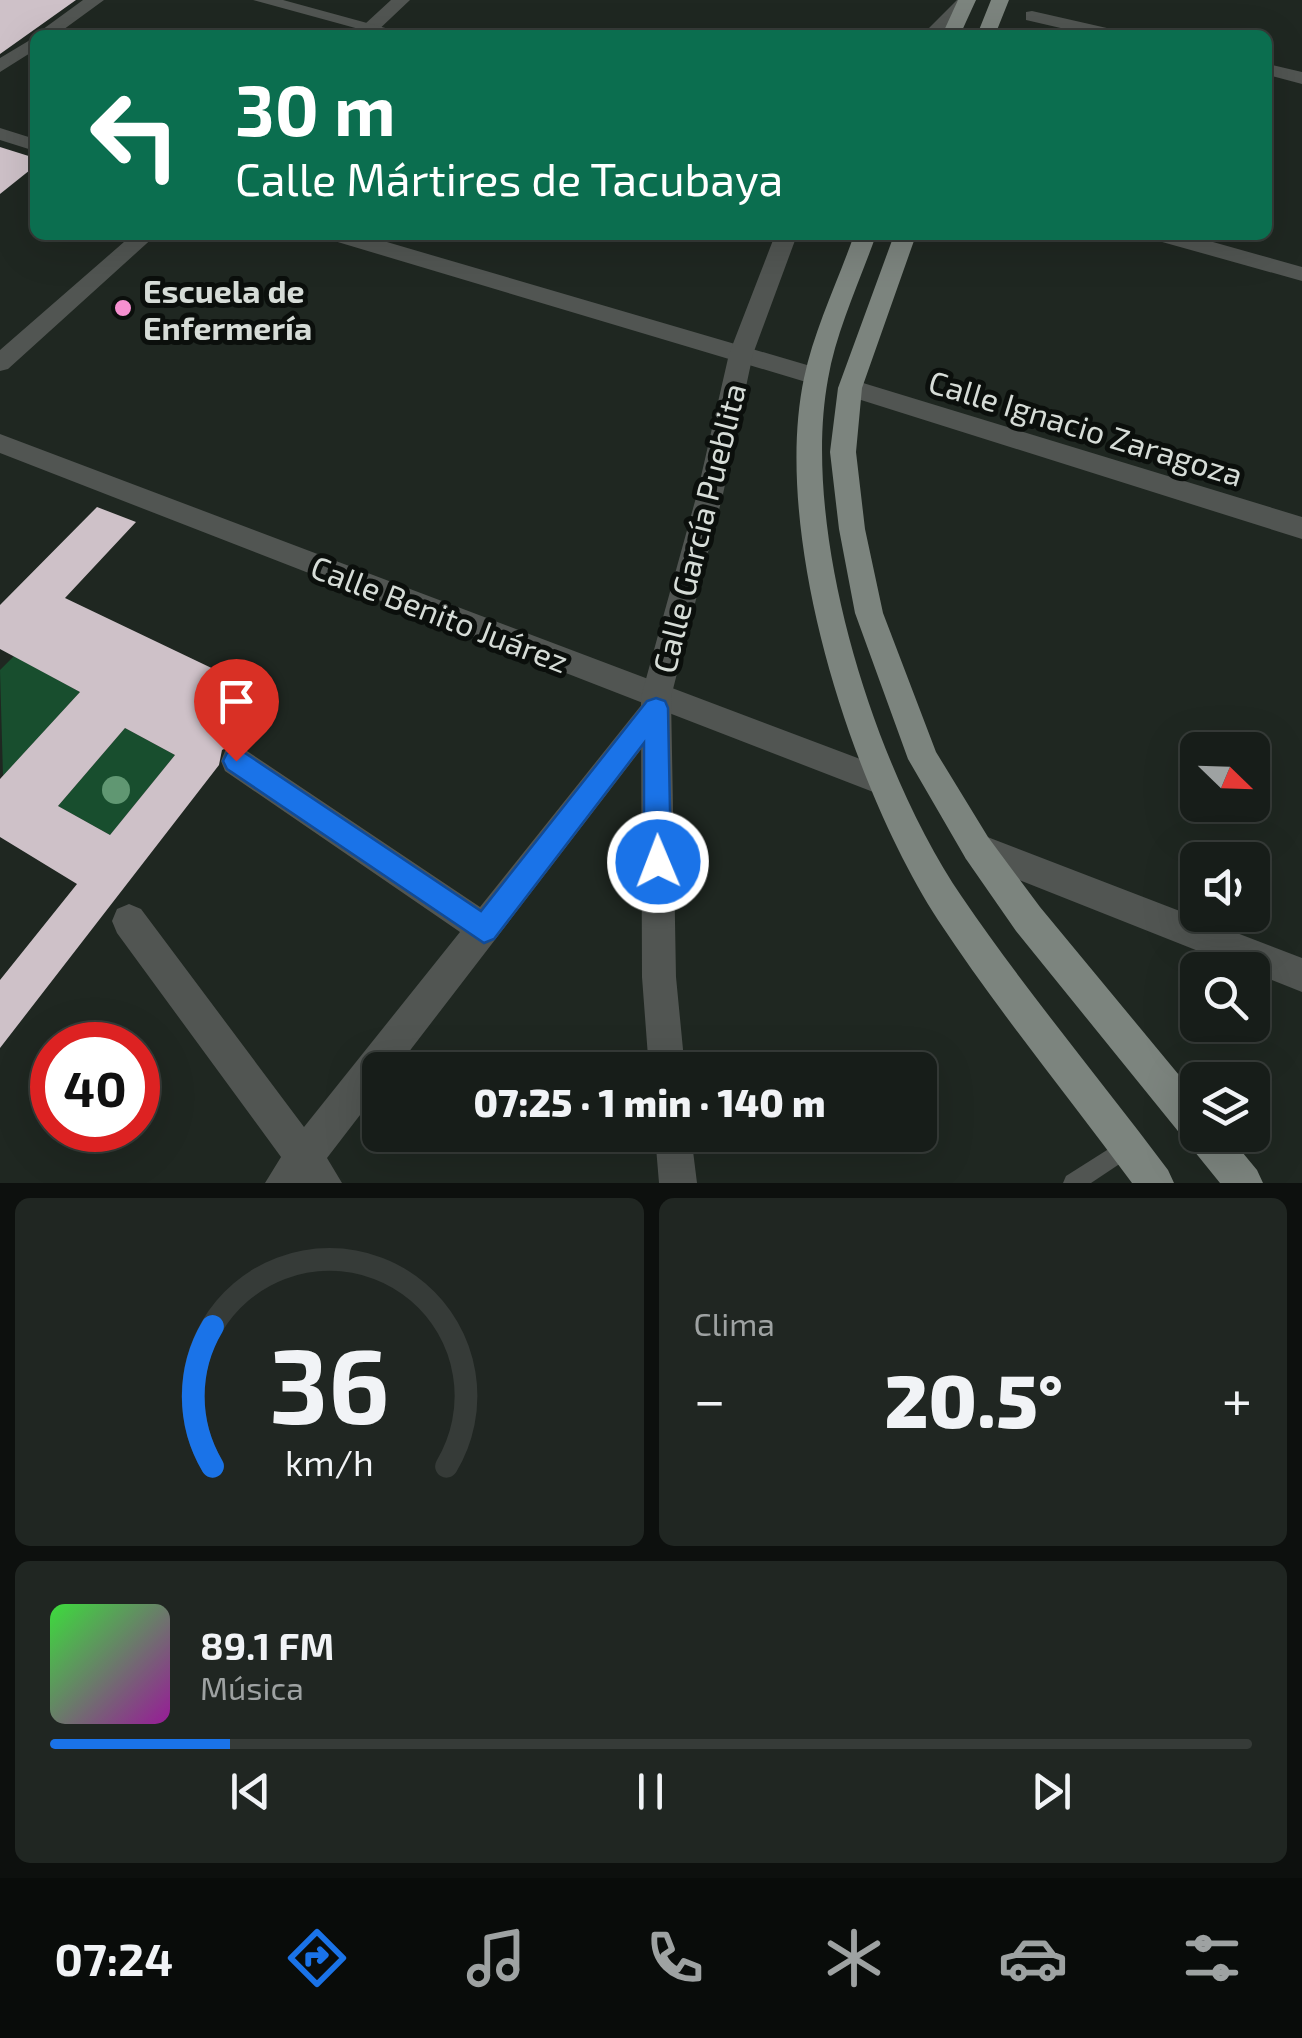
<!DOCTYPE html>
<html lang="es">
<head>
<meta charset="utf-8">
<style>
	body { margin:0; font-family:"Exo 2",sans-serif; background:#202622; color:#f1f3f6; height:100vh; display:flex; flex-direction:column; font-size:38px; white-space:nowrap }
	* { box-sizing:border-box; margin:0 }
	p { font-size:32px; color:#9ea2a2 }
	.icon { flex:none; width:55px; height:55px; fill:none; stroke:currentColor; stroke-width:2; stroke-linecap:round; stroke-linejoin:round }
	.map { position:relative; height:1183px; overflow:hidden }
	.sheet { display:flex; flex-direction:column; gap:15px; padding:15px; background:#0d100e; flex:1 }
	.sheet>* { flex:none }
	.hud { position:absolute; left:30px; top:30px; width:1242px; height:210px; border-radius:15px; box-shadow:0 10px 40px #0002,0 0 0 2px #363b38; background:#0b6e4f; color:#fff; overflow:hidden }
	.needle { width:65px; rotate:113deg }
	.buttons { position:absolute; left:1180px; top:732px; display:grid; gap:20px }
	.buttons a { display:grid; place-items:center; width:90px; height:90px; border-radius:15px; background:#171d19; box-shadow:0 10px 40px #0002,0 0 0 2px #363b38; font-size:50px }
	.speed { position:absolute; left:30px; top:1022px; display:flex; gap:20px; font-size:50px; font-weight:700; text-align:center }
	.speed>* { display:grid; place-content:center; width:130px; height:130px; border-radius:50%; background:#171d19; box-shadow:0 10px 40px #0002,0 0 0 2px #363b38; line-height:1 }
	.speed .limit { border:15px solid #d22; background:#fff; color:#111 }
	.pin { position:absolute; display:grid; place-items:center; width:85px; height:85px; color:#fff; margin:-102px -42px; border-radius:50% 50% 50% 0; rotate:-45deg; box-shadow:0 0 10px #0007 }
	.pin .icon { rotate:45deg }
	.me { position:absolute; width:110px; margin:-55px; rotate:359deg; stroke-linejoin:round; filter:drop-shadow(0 0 8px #0008) }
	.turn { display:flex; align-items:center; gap:35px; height:210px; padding:0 40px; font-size:45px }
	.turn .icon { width:130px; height:130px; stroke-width:2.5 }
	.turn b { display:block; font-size:70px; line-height:85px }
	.big { font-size:75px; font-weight:800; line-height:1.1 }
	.sheet .card { flex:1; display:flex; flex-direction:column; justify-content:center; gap:15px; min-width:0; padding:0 35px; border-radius:15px; background:#202622 }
	.sheet .dial { align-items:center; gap:0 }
	.dial svg { height:260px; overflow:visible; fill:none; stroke:#363b38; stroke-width:7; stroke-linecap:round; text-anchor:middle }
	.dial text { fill:#f1f3f6; stroke:none }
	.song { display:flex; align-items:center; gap:30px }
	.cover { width:120px; height:120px; border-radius:15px; background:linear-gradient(135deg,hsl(120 70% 55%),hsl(300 70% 35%)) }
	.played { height:10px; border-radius:5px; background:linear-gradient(90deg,#1a73e8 15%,#363b38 15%) }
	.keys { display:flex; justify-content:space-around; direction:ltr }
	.heat { display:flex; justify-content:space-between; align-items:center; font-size:55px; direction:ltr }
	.sheet .tiles { flex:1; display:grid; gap:15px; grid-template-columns:1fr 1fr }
	.card:last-child { grid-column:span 2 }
	.trip { position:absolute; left:362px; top:1052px; width:575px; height:100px; border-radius:15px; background:#171d19; box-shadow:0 10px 40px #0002,0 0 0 2px #363b38; font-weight:800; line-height:100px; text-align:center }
	.dock { display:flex; height:160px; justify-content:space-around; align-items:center; background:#090c0a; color:#9ea2a2 }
	.dock .icon { width:70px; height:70px }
	.dock .active { color:#1a73e8 }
	.dock b { font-size:45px; color:#f1f3f6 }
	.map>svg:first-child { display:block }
	.green { fill:#184e2e }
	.building { fill:#cec1c8; fill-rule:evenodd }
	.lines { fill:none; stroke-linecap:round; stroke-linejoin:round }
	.service { fill:#515552; fill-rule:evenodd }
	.minor { fill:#515552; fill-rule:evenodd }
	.tertiary { fill:#515552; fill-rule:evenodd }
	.primary { fill:#7c847e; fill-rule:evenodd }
	.tree { fill:#609772 }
	.route { fill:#1a73e8; stroke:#114b97; stroke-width:2.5 }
	.poi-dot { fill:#f690d0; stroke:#0b0f0c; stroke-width:4 }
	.labels { text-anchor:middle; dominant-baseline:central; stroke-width:10; stroke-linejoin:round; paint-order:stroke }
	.poi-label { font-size:32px; font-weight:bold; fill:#d6dcd7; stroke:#0b0f0c; text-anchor:start }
	.street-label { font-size:32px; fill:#d6dcd7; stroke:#0b0f0c }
</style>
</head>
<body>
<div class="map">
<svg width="1302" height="1183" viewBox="0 0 1302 1183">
	<rect width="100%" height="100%" fill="#1f2721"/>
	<path class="green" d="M14,656L80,692L3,776L0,670Z
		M125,728L175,755L110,835L58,806Z"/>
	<path class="building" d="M0,0H76L0,54Z
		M0,147L35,158V166L0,194Z
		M97,507L136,522L65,598L272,697L236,743L222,750L219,765L0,1048V980L77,884L0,837V779L80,692L0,649V605ZM125,728L175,755L110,835L58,806Z"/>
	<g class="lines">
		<path class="service" d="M1126,1138L1133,1141L1136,1148L1133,1155L1091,1183H1063L1066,1176Z"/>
		<path class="minor" d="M83,0H104L56,35H35Z
			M391,0H410L373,35H353Z
			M1032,11L1120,31L1123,35H1091L1026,20V12Z
			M35,37V50L0,72V58Z
			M1268,64L1302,72V84L1268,75Z
			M0,128L35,139V151L0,140Z
			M132,235H156L8,369L0,371V350Z
			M328,235H363L824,370L828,376L816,385L331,240Z
			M850,379L1302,517V539L842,394L838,388Z
			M0,434L892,771L896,781L892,791L881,795L669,713L395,1070H380V1089L327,1158L342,1183H265L281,1157L117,933L112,921L117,909L129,904L141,909L304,1127L460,932L225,771L221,761L225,751L236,747L247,751L480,907L643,703L0,453Z
			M977,833L1302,958V992L966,859L961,848L966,837Z"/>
		<path class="tertiary" d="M253,0H283L411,35H381Z
			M957,0H976L941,35H922Z
			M775,235H797L753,354L723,494L671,697L676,977L685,1070H649L642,977L641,697L697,494L729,354Z
			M1152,235H1188L1302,267V281L1155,240Z
			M655,1135H691L697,1183H659Z"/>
		<path class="primary" d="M958,0H976L960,35H942Z
			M991,0H1009L995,35H977Z
			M854,235H876C860,281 836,331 828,379C800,532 875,770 962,897C1026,991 1100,1079 1168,1170L1174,1183H1132C1068,1096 998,1011 938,920C852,787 771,536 804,378C814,330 838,281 854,235Z
			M894,235H916L862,388L856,452L865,529L883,613L936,752L988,837L1040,907L1198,1098V1135H1228L1257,1170L1263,1183H1220L1016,931L966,859L908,759L855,613L839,529L830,452L838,388Z"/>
	</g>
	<circle class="tree" cx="116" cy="790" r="14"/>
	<path class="route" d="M656,698L665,701L668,708L671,862L667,871L658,875L648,871L644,862V743L494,939L484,943L227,769L223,761L227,753L236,749L245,753L481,911L647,701Z"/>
	<circle class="poi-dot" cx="123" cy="308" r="10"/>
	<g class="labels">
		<g class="poi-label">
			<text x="143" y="290">Escuela de<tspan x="143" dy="37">Enfermería</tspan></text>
		</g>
		<g class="street-label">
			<text transform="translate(1086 427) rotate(17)">Calle Ignacio Zaragoza</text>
			<text transform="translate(698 528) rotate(-76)">Calle García Pueblita</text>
			<text transform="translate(440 613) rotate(21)">Calle Benito Juárez</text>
		</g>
	</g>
</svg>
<div class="buttons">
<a><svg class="needle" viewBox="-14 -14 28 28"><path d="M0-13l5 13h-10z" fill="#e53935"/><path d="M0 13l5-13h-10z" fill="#9ea2a2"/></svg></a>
<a><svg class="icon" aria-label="sound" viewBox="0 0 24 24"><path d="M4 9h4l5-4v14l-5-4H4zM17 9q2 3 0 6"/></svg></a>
<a><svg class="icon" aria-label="search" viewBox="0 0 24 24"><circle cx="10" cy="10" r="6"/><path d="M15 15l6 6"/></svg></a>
<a><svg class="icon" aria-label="layers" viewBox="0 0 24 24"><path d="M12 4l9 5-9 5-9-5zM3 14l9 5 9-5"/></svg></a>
</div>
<div class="speed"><div class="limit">40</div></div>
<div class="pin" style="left:236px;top:761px;background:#d93025"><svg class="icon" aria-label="arrive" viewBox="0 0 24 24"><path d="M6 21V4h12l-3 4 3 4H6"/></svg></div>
<svg class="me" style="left:658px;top:862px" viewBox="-20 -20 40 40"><circle r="17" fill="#1a73e8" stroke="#fff" stroke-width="3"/><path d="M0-11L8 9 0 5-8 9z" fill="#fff"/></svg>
<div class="trip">07:25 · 1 min · 140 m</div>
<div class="hud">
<div class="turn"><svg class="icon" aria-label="left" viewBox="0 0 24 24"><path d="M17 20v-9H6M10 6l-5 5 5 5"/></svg><div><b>30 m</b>Calle Mártires de Tacubaya</div></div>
</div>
</div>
<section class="sheet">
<div class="tiles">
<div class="card dial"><svg viewBox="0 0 100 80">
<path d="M14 69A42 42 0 1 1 86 69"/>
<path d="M14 69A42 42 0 0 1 14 26" stroke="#1a73e8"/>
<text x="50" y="56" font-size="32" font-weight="700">36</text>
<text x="50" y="72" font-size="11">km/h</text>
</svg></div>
<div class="card"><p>Clima</p>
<div class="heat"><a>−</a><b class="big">20.5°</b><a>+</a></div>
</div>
<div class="card">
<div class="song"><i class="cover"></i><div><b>89.1 FM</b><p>Música</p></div></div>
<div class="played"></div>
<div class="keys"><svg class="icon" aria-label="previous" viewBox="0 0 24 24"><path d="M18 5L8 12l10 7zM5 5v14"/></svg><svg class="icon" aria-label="pause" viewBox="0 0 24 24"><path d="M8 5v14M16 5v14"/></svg><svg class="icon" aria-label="next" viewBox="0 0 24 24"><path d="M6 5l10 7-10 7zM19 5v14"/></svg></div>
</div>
</div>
</section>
<nav class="dock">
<b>07:24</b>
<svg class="icon active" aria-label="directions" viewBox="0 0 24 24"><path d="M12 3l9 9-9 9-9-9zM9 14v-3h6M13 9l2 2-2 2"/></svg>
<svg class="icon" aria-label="music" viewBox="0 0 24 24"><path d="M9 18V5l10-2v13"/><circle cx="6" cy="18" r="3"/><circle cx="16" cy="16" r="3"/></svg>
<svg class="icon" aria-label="phone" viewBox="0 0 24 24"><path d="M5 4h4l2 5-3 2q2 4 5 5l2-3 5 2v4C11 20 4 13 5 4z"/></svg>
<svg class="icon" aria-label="climate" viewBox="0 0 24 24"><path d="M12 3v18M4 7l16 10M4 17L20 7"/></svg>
<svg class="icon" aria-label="car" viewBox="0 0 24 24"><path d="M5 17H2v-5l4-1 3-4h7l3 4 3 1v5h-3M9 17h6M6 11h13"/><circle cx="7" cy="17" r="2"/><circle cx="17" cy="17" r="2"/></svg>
<svg class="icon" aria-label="filters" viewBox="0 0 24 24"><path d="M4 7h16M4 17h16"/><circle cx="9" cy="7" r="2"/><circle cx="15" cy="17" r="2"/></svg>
</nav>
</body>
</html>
